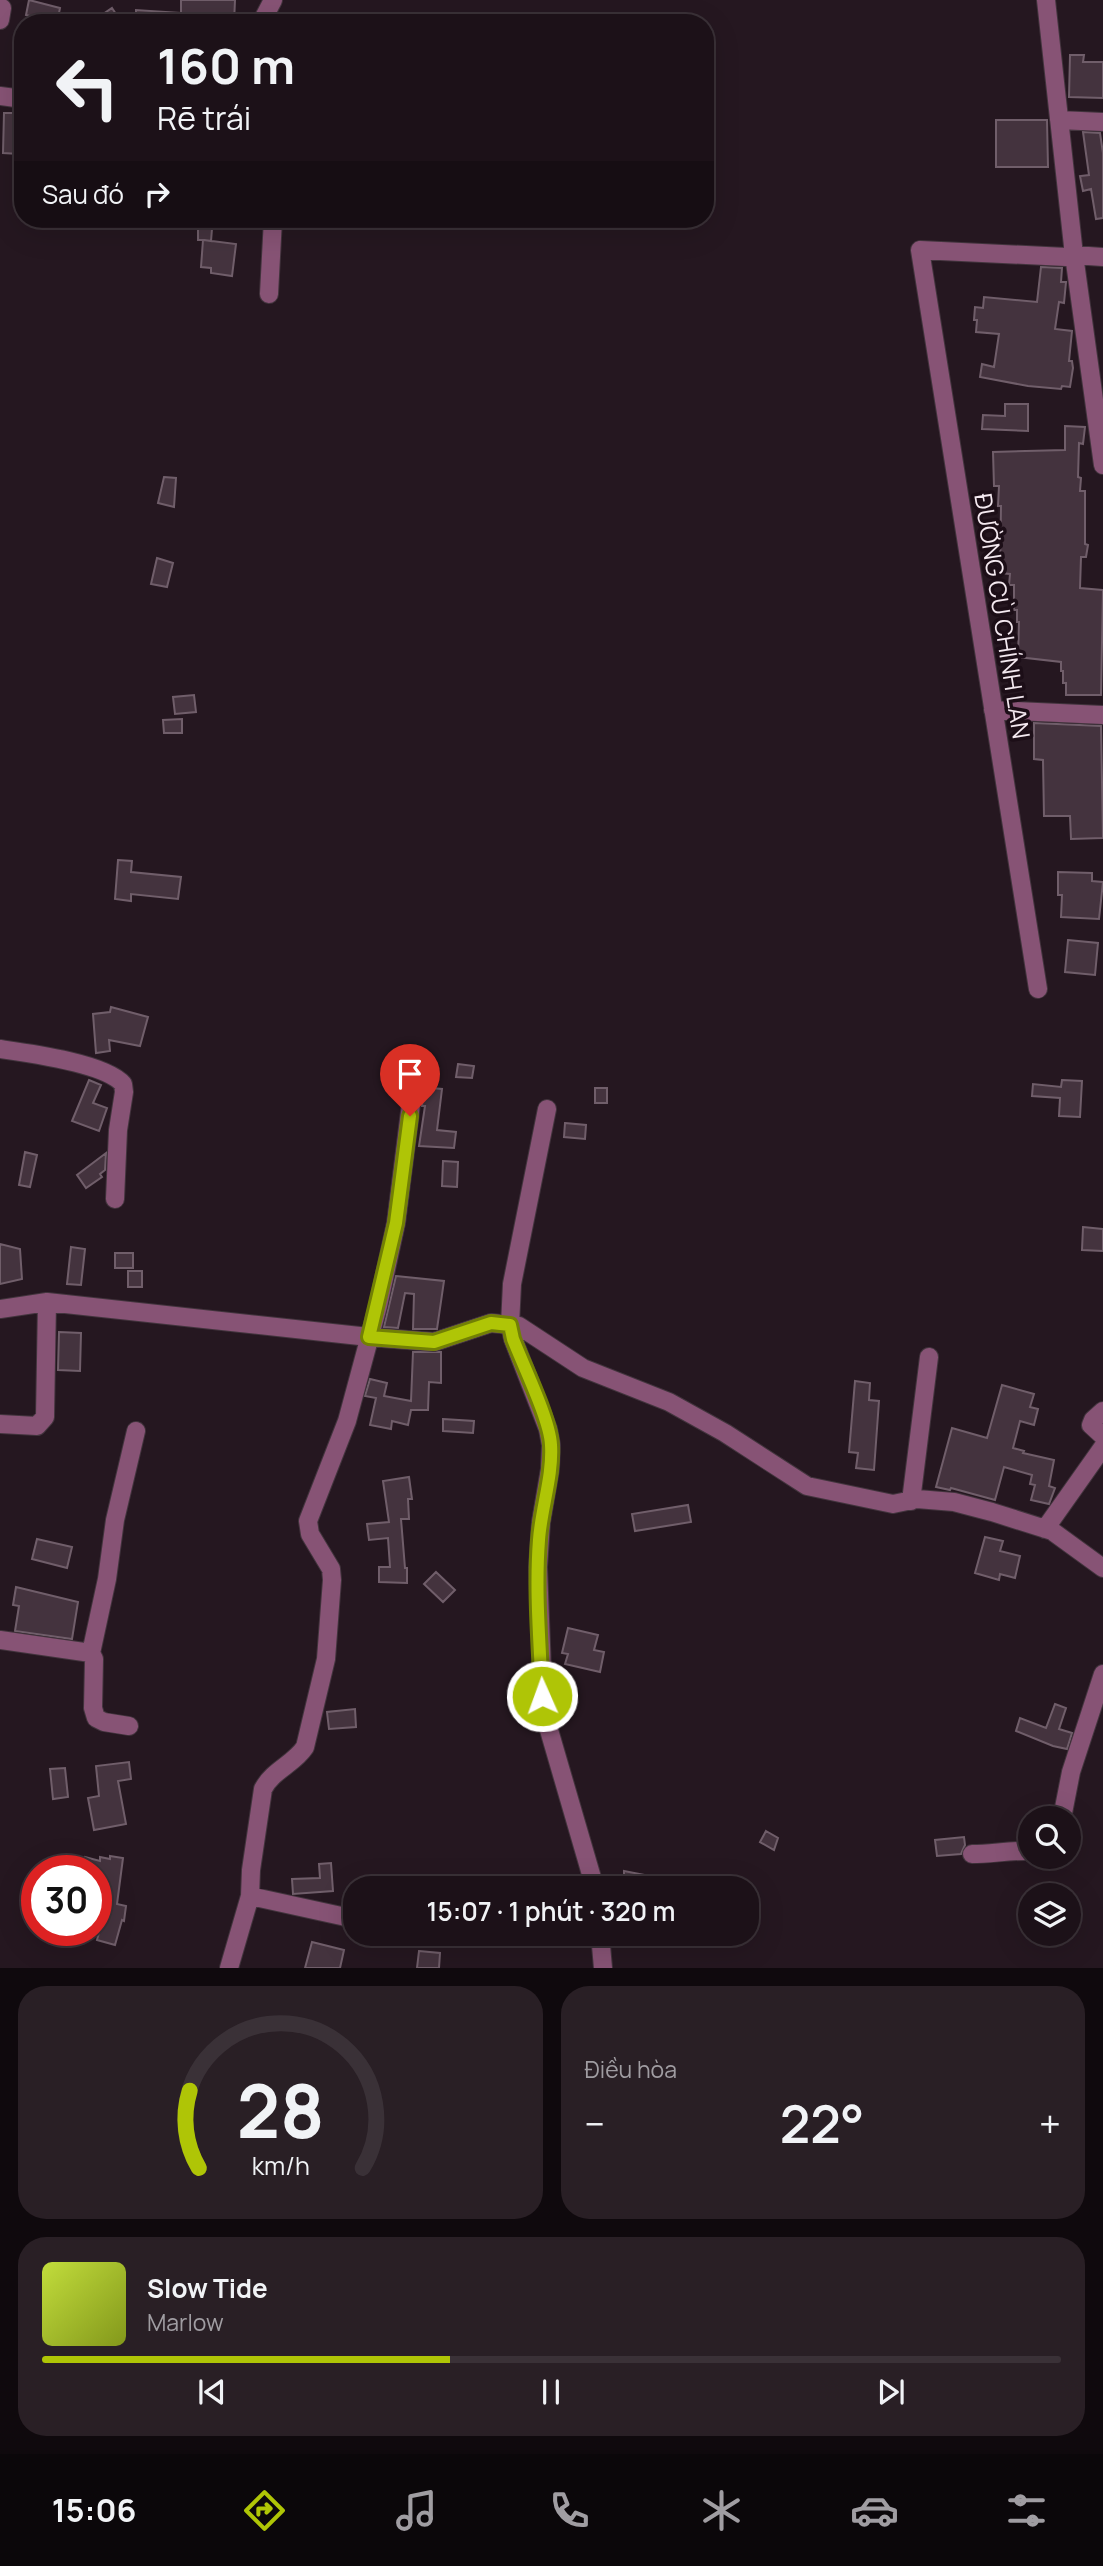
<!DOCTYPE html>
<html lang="vi">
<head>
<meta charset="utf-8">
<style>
	body { margin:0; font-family:Manrope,sans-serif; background:#291f25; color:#f1f3f6; height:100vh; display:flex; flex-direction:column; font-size:26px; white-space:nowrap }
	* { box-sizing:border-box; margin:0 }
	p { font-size:23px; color:#a09da2 }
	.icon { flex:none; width:38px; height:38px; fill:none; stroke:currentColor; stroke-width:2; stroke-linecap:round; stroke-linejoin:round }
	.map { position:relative; height:1968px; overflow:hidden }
	.side { display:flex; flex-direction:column; gap:18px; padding:18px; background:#0f090d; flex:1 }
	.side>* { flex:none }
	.hud { position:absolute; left:14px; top:14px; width:700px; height:214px; border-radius:28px; box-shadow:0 7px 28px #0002,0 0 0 2px #3a3137; background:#1c1118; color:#f1f3f6; overflow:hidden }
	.controls { position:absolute; left:1018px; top:1806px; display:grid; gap:14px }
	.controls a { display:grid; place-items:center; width:63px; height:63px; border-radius:50%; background:#1c1118; box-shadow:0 7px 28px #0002,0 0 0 2px #3a3137; font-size:35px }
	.speed { position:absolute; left:21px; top:1855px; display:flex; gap:14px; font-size:35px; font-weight:700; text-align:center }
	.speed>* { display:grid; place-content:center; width:91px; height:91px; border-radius:50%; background:#1c1118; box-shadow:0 7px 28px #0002,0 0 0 2px #3a3137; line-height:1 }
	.speed .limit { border:10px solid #d22; background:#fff; color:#111 }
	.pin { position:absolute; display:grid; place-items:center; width:60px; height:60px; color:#fff; margin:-72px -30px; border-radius:50% 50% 50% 0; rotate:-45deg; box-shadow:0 0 7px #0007 }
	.pin .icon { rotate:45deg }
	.me { position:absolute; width:77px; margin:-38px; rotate:358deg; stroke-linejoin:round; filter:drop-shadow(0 0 5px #0008) }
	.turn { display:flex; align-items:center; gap:24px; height:147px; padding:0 28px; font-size:32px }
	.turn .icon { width:91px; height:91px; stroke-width:2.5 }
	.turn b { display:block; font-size:49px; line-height:60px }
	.then { display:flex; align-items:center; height:66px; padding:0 28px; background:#0003; gap:14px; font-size:26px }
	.big { font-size:52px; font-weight:600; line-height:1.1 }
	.side .widget { flex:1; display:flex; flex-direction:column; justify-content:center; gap:10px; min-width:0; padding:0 24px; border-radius:28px; background:#291f25 }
	.side .dial { align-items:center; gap:0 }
	.dial svg { height:182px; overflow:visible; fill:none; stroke:#3a3137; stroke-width:7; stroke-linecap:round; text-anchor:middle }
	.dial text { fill:#f1f3f6; stroke:none }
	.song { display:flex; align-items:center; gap:21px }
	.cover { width:84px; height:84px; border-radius:10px; background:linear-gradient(135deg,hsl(70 70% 55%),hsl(70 70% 35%)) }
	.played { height:7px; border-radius:4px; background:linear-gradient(90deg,#afc506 40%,#3a3137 40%) }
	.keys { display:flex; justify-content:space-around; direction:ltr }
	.heat { display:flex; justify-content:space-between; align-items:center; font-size:38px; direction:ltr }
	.side .tiles { flex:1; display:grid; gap:18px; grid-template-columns:1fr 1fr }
	.widget:last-child { grid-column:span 2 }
	.trip { position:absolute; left:343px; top:1876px; width:416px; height:70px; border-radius:28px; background:#1c1118; box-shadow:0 7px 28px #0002,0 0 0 2px #3a3137; font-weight:600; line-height:70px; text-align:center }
	.menu { display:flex; height:112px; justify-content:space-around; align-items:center; background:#0b070a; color:#a09da2 }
	.menu .icon { width:49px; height:49px }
	.menu .current { color:#afc506 }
	.menu b { font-size:32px; color:#f1f3f6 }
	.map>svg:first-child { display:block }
	.building { fill:#44333e; stroke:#705e6a; stroke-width:2 }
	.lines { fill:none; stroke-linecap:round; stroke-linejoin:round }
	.street-casing { stroke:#42343d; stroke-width:20 }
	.street { stroke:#875375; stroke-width:18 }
	.route-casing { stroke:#728004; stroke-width:18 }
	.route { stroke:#afc506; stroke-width:12 }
	.labels { text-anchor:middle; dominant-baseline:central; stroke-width:7; stroke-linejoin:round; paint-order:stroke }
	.street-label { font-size:24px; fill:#f4e9f0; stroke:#1c0e17 }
</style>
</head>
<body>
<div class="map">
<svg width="1103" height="1968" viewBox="0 0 1103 1968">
	<rect width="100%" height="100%" fill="#251720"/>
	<path class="building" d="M29,0L60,8L57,23L26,15Z
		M181,0H235L234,23H136V10L181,13Z
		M112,8L122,23H90Z
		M1070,55H1084L1083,62H1103V98L1069,97Z
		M4,113H20L19,154L3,153Z
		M996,120H1047L1048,167H996Z
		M1083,132L1100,133L1103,153V218L1096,219L1091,189L1083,191L1080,176L1089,175Z
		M198,228L212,229L211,241L204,240L236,244L232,276L211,273V268L201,267L203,240H198Z
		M1041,267L1062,268L1061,282H1066L1064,303L1059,302L1055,329L1072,331L1069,361H1072L1073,368L1070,387L1062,386L1061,389L1028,386L980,377L982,364L994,367L999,334L976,332L977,320H974L975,307L983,308L984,297L1037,302Z
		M1005,404H1028V431L982,429L983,415L1005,416Z
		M1065,426L1085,427L1083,444L1079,443L1078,477L1081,478L1080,491H1085V544L1088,545L1086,557H1081L1080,588L1103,590L1101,695H1066V683H1063V671H1061V662L1018,657L1019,622H1017V610H1014V585H1009L1010,574L1000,573L1001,506H998L999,486H994L993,452L1065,450Z
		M164,477L176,478L174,507L158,503Z
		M157,558L173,563L167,587L151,584Z
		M194,695L196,712L175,714L173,697Z
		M182,719V733H164L163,720Z
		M1034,723L1101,726L1103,838L1071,839L1070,816H1044L1043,760L1034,759Z
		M118,860L132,861L131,872L181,877L178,899L131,894V901L115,899Z
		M1058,872L1092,873V881L1103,882L1099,919L1061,917L1062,895H1058Z
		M1068,940L1098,943L1095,975L1065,972Z
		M111,1007L148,1017L140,1046L109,1040L110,1051L96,1053L93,1014L110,1012Z
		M458,1064L474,1066L472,1078L456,1077Z
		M89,1080L101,1085L93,1103L107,1108L99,1131L72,1121Z
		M1062,1080L1082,1081L1080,1117L1059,1116L1060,1098L1032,1096L1033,1084L1061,1087Z
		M420,1087L442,1089L437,1130L456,1132L454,1148L419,1146L425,1106H422L423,1097Z
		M595,1088H607V1103H595Z
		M565,1123L586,1125L585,1139L564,1137Z
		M25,1152L37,1155L30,1187L19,1185Z
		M106,1153L105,1170L100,1174L102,1177L86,1188L77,1175Z
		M443,1161L458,1162L457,1187L442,1186Z
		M1083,1227L1103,1229V1251L1082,1250Z
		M0,1244L20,1249L22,1279L0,1284Z
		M71,1247L85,1249L81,1285L67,1284Z
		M115,1253H133V1268H115Z
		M128,1271H142V1287H128Z
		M396,1276L444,1281L437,1329H413L414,1294L405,1293L398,1328L384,1327Z
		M59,1332L81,1333L80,1371L58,1370Z
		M413,1352H441V1383L429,1382L428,1410H411L408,1425L392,1421L391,1429L370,1425L376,1398L365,1396L370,1379L387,1383L384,1396L411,1401Z
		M855,1381L870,1383L869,1400L879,1401L874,1470L856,1468L858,1453L849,1452Z
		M1002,1385L1034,1394L1030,1407L1038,1409L1034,1425L1020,1421L1013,1448L1024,1451L1023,1453L1054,1460L1049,1486L1055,1488L1049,1504L1031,1500L1035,1485L1030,1484L1032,1475L1004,1467L995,1500L951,1488L950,1490L936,1487L952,1428L987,1438Z
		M443,1419L474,1421L473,1433L443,1431Z
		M409,1477L412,1499H408L409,1519H401L405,1568H407V1583L379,1582V1567H390L388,1538L369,1540L367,1524L389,1522L383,1481Z
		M688,1505L691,1522L635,1531L632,1514Z
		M985,1537L1003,1541L1000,1551L1020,1556L1015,1578L1000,1574L999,1580L975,1573Z
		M37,1539L72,1547L67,1568L32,1559Z
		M436,1572L455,1590L443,1602L424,1584Z
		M16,1587L78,1602L72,1639L15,1631L19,1606L13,1605Z
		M568,1628L598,1635L594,1650L604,1652L600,1672L565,1664L568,1654L562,1653Z
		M1055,1704L1066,1708L1059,1729L1072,1733L1067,1749L1053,1746L1016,1731L1020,1718L1046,1728Z
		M355,1709L356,1727L329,1729L327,1712Z
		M129,1762L131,1779L118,1781L126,1824L94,1830L88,1798L99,1796L96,1766Z
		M65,1768L68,1797L53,1799L50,1769Z
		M766,1831L778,1838L774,1850L760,1842Z
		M964,1837L965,1845L961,1854L937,1856L935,1840Z
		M110,1856L123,1858L117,1904L126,1906L124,1921L122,1920L115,1945L97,1940L103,1918L96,1917V1871H82L85,1857L100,1861V1857L110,1859Z
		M331,1863L333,1891L293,1894L292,1879L320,1878L319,1864Z
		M624,1871L645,1875V1888H624Z
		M312,1942L344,1950L340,1968H305Z
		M419,1951L440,1953L439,1968H417Z"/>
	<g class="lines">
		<defs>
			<path id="street" d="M1046,0L1074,255L1103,465
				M0,20L2,8
				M261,23L273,0
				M0,96L23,99
				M1059,120L1103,122
				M269,294L273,219
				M993,710L1103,715
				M1038,989L920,250L1066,257L1074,255L1103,257
				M0,1049C28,1053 105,1063 123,1084L124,1092L118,1130L115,1199
				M547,1109L512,1284L510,1325L513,1339L548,1429L551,1445L550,1469L541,1522L538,1567L543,1696L549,1730L595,1888
				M0,1309L47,1302L369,1337L434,1342L491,1323L519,1326L583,1368L669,1402L725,1433L807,1486L893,1504L917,1499L954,1502L992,1512L1052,1531L1103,1568
				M1103,1411L1093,1420L1091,1425L1103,1436
				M0,1424L37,1426L45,1417L47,1302
				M911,1501L929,1357
				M1045,1529L1103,1447
				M0,1640L91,1653L94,1659L93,1708L96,1718L104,1722L129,1726
				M91,1653L107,1579L115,1520L136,1431
				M1062,1818L1071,1772L1103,1674
				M972,1854C992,1854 1011,1850 1031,1851
				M250,1896L355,1919
				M600,1934L603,1968
				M229,1968L250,1896L251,1870L263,1789C273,1770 294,1764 305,1747L326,1659L332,1580L331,1569L310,1534L308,1521L347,1421L378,1306L396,1223L412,1096"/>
		</defs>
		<use href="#street" class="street-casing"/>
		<use href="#street" class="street"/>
	</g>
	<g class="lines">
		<defs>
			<path id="route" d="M410,1116L396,1223L369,1337L434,1342L491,1323L510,1325L513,1339C523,1365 550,1420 551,1445C553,1476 541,1509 539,1540C535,1592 540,1644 542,1696"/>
		</defs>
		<use href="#route" class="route-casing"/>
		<use href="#route" class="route"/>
	</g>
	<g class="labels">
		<g class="street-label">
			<text transform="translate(1003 616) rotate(81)">ĐƯỜNG CÙ CHÍNH LAN</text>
		</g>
	</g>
</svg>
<div class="controls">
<a><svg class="icon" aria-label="search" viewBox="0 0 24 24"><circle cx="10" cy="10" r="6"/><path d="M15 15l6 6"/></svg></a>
<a><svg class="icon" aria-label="layers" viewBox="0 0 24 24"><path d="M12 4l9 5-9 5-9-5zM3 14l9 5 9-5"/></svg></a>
</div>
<div class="speed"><div class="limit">30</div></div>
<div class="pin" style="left:410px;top:1116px;background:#d93025"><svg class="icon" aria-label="arrive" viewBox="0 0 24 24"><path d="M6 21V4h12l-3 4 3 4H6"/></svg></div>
<svg class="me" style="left:542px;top:1696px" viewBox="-20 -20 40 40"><circle r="17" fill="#afc506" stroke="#fff" stroke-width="3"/><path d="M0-11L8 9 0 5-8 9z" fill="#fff"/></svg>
<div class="trip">15:07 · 1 phút · 320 m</div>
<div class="hud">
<div class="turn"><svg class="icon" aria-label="left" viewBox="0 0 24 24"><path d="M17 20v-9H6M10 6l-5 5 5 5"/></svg><div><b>160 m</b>Rẽ trái</div></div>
<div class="then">Sau đó<svg class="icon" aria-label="right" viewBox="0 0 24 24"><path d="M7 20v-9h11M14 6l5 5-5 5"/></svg></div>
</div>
</div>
<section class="side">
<div class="tiles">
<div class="widget dial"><svg viewBox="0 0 100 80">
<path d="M14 69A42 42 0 1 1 86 69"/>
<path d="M14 69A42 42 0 0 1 10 35" stroke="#afc506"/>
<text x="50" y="56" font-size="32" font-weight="700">28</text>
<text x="50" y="72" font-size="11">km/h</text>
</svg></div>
<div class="widget"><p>Điều hòa</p>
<div class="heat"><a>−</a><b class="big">22°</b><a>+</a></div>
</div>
<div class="widget">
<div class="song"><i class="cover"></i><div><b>Slow Tide</b><p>Marlow</p></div></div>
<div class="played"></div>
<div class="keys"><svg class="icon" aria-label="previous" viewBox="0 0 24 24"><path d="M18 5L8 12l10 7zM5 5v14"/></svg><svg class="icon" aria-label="pause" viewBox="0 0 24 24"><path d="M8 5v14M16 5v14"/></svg><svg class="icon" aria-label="next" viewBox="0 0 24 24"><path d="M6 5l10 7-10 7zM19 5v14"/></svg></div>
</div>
</div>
</section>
<nav class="menu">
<b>15:06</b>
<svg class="icon current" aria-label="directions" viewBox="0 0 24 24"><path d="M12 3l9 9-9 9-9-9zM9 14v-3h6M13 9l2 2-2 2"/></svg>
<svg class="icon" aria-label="music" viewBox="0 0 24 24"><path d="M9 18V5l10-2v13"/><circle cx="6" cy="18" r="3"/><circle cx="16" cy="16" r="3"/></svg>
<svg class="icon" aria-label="phone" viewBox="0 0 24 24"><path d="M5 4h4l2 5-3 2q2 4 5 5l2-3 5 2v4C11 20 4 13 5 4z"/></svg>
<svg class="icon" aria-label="climate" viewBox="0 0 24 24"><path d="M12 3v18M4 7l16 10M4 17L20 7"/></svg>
<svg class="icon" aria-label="car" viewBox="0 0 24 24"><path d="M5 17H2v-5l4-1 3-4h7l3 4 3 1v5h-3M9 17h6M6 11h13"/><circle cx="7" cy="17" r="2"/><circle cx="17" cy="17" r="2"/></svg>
<svg class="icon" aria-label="filters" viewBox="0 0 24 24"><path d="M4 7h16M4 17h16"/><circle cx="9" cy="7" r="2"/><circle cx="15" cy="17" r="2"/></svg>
</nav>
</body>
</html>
